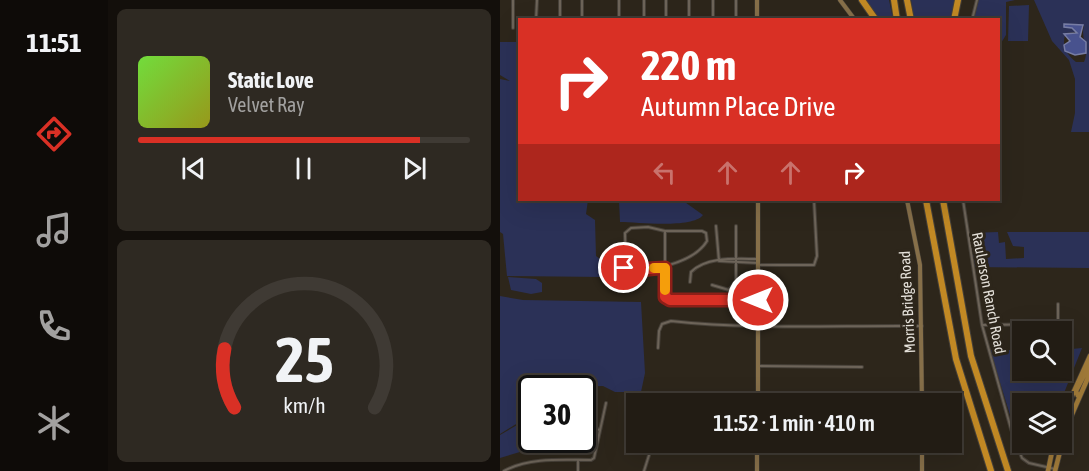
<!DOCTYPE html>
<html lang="en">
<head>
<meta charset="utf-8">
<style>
	body { margin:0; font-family:"Asap Condensed",sans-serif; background:#2e2922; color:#f1f3f6; height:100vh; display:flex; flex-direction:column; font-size:22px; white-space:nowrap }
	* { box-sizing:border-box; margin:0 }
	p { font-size:20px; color:#a2a1a0 }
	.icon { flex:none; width:33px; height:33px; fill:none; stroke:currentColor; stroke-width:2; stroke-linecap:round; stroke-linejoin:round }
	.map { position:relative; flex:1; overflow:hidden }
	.drawer { display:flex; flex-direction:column; gap:9px; padding:9px; background:#130f0b; width:392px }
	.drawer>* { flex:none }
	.hud { position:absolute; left:18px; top:18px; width:482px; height:183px; border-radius:0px; box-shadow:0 6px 24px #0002,0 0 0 2px #3f3a34; background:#d93025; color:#fff; overflow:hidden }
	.fabs { position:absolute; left:512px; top:321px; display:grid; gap:12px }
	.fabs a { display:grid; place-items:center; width:60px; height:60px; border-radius:0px; background:#221c14; box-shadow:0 6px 24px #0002,0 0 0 2px #3f3a34; font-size:30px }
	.speed { position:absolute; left:18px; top:375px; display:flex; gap:12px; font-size:30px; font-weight:700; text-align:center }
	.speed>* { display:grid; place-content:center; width:78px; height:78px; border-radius:50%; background:#221c14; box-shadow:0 6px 24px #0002,0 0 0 2px #3f3a34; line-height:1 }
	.speed .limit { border:3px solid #111; border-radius:9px; background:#fff; color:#111 }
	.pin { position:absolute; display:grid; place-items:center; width:51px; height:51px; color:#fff; margin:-26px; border:3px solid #fff; border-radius:50%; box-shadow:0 2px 6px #0007 }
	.me { position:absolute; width:66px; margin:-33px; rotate:270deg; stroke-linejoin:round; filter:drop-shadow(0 0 4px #0008) }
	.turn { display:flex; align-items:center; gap:21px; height:126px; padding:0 24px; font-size:27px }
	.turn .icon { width:78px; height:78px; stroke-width:2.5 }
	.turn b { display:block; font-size:42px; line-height:51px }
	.lanes { display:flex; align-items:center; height:57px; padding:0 24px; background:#0003; justify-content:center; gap:30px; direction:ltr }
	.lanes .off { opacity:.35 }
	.drawer .widget { flex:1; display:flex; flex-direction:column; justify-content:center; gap:9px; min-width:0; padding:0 21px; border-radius:9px; background:#2e2922 }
	.drawer .dial { align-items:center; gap:0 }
	.dial svg { height:156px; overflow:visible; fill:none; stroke:#3f3a34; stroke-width:7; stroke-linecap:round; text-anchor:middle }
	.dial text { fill:#f1f3f6; stroke:none }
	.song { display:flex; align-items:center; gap:18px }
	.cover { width:72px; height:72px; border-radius:9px; background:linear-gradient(135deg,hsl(100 70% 55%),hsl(60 70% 35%)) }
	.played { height:6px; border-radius:3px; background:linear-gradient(90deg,#d93025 85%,#3f3a34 85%) }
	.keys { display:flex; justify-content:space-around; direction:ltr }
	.trip { position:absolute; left:126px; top:393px; width:336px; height:60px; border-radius:0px; background:#221c14; box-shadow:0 6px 24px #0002,0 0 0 2px #3f3a34; font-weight:600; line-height:60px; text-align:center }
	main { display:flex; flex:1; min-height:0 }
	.menu { display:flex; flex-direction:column; width:108px; justify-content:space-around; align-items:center; background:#0e0b08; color:#a2a1a0 }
	.menu .icon { width:42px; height:42px }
	.menu .selected { color:#d93025 }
	.menu b { font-size:27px; color:#f1f3f6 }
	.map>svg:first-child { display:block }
	.green { fill:#2b3157; fill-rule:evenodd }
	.water { fill:#48528e; stroke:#777da4; stroke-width:1.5 }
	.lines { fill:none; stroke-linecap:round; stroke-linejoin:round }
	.street-casing { stroke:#474139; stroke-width:4 }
	.secondary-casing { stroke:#474139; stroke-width:5 }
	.primary-casing { stroke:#474139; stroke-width:6 }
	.highway-casing { stroke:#474139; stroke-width:8 }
	.street { stroke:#6d6459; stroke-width:2 }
	.secondary { stroke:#866f49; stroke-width:4 }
	.primary { stroke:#a07a39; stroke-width:4.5 }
	.highway { stroke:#c28924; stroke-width:6 }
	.route-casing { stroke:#8d1f18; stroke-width:15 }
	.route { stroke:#d93025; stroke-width:10 }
	.slow { stroke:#f59e0b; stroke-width:10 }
	.labels { text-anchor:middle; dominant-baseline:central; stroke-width:6; stroke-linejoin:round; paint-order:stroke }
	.street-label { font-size:15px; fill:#e4e0d9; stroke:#2d261b }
</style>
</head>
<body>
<main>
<nav class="menu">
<b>11:51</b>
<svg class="icon selected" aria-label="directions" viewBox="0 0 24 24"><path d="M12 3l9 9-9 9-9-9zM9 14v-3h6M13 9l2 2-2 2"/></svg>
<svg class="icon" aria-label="music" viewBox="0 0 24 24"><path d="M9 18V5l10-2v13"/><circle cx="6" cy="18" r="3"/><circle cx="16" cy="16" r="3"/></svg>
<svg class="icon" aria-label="phone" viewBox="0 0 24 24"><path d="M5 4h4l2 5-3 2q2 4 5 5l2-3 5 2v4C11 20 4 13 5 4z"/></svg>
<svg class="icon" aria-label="climate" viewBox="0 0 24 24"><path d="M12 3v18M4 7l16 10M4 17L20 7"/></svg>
</nav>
<section class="drawer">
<div class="widget">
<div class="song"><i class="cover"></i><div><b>Static Love</b><p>Velvet Ray</p></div></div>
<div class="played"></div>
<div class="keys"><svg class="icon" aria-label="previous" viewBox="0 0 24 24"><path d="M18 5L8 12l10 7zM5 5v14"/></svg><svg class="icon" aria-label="pause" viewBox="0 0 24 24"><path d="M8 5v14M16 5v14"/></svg><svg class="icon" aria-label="next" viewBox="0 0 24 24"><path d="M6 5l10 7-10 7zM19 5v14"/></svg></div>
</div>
<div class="widget dial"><svg viewBox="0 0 100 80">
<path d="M14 69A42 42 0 1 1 86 69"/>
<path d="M14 69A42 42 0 0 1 9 39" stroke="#d93025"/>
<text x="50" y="56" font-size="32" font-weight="700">25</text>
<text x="50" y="72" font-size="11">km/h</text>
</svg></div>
</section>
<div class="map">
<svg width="590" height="471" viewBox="0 0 590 471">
	<rect width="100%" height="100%" fill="#2d261b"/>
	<path class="green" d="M365,0H389L393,19H378Z
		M411,0H456L452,19H414Z
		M478,0H515L506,2V35L501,43L498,42V20H474Z
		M534,0H589V132H571L575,113V79L569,60L552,41ZM565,24L584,26C580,38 590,48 584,62H576C566,54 561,45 566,33L577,32Z
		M529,5L528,41H508L509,6Z
		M0,42H19L20,200H88L86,214L95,220L96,256L107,264L108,273L105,277L7,276L3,234L0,232V79L10,81L0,75Z
		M119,200H182L203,215C192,229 138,222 120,222Z
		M498,232L499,243L505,242L506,259L524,258V247L513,246L507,232H589V268L473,267L468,233Z
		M8,277L36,279L42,283V292L31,294L11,290Z
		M0,296L23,300L141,302L145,373L141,392H115L103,386L32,388L31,415L0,434Z
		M582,348L560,403L522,404V454L490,350H522V370H561V350Z
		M31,417L27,434L30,449L0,458V435Z"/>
	<path class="water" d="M564,24L583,25L580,37L586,42V53L575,55L565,51L564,45L570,41L564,34L577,33L572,28L564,27Z"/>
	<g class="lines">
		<defs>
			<path id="street" d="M13,0V28
				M60,0V20
				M82,0V20
				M119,0V20
				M144,0V20
				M166,0V20
				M189,0V20
				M213,0V20
				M236,0V20
				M36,20L37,0
				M472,20L477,0
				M463,200L482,325L511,429L522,458L529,463L555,469
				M216,226L219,261
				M148,227L165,231H202L206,233L207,241C193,264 150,271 126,271L125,233L131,228Z
				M165,231V297L170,300H257
				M219,261L258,263
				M258,265H314L317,256L314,200
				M236,281V226
				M236,281L251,285
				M190,282L191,272C207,256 237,259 258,259
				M212,285L229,290L236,281
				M558,304V324
				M482,325L572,324
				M158,348L159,331L162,324L171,321C254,330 338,325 422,326
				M259,366L362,367
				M205,404L212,398L258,397
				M82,426L100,430
				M209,442V452
				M137,447L150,452H257
				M240,452V442
				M4,471C30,457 63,460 91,460L94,458L106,403
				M78,471V460
				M144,471L150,452"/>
			<path id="secondary" d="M257,0V20
				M340,0L355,20
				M407,200L420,265L422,404
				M258,404V200
				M422,442V471
				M257,471V442"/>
			<path id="primary" d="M578,396L576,391L590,364
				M561,420L590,356
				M548,471L554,442
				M555,471L566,428L590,373"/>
			<path id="highway" d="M362,0L376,20
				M394,0L397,20
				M407,0L411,20
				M454,20L458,0
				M426,200L456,359L491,471
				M443,200L471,356L508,471"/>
		</defs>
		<use href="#street" class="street-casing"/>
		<use href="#secondary" class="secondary-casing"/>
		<use href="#primary" class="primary-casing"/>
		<use href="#highway" class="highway-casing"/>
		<use href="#street" class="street"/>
		<use href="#secondary" class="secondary"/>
		<use href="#primary" class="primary"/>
		<use href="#highway" class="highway"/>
	</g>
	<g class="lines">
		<defs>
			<path id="route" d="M124,268L126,271C140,271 151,268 165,268V297L170,300H258"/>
		</defs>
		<use href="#route" class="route-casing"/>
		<use href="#route" class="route"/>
		<path class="slow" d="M154,268H165V290"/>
	</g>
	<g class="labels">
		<g class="street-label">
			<text transform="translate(489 293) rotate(79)">Raulerson Ranch Road</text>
			<text transform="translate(407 302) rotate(-93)">Morris Bridge Road</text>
		</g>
	</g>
</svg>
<div class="fabs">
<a><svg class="icon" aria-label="search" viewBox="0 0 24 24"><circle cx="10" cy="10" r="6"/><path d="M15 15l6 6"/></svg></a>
<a><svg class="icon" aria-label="layers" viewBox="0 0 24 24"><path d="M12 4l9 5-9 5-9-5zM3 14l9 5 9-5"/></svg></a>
</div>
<div class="speed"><div class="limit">30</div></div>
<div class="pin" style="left:124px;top:268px;background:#d93025"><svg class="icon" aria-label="arrive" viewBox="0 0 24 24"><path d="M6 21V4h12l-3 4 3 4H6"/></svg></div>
<svg class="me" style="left:258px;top:300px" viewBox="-20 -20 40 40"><circle r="17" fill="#d93025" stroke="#fff" stroke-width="3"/><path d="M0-11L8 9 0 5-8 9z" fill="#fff"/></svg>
<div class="trip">11:52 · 1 min · 410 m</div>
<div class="hud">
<div class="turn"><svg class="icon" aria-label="right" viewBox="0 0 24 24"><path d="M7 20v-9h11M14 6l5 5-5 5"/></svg><div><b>220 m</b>Autumn Place Drive</div></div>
<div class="lanes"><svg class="icon off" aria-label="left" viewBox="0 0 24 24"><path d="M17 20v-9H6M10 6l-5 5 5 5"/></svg><svg class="icon off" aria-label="ahead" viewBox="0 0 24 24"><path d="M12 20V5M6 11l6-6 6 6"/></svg><svg class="icon off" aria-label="ahead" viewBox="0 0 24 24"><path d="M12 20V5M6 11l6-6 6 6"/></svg><svg class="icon" aria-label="right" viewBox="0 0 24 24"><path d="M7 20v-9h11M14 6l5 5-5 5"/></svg></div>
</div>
</div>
</main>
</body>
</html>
